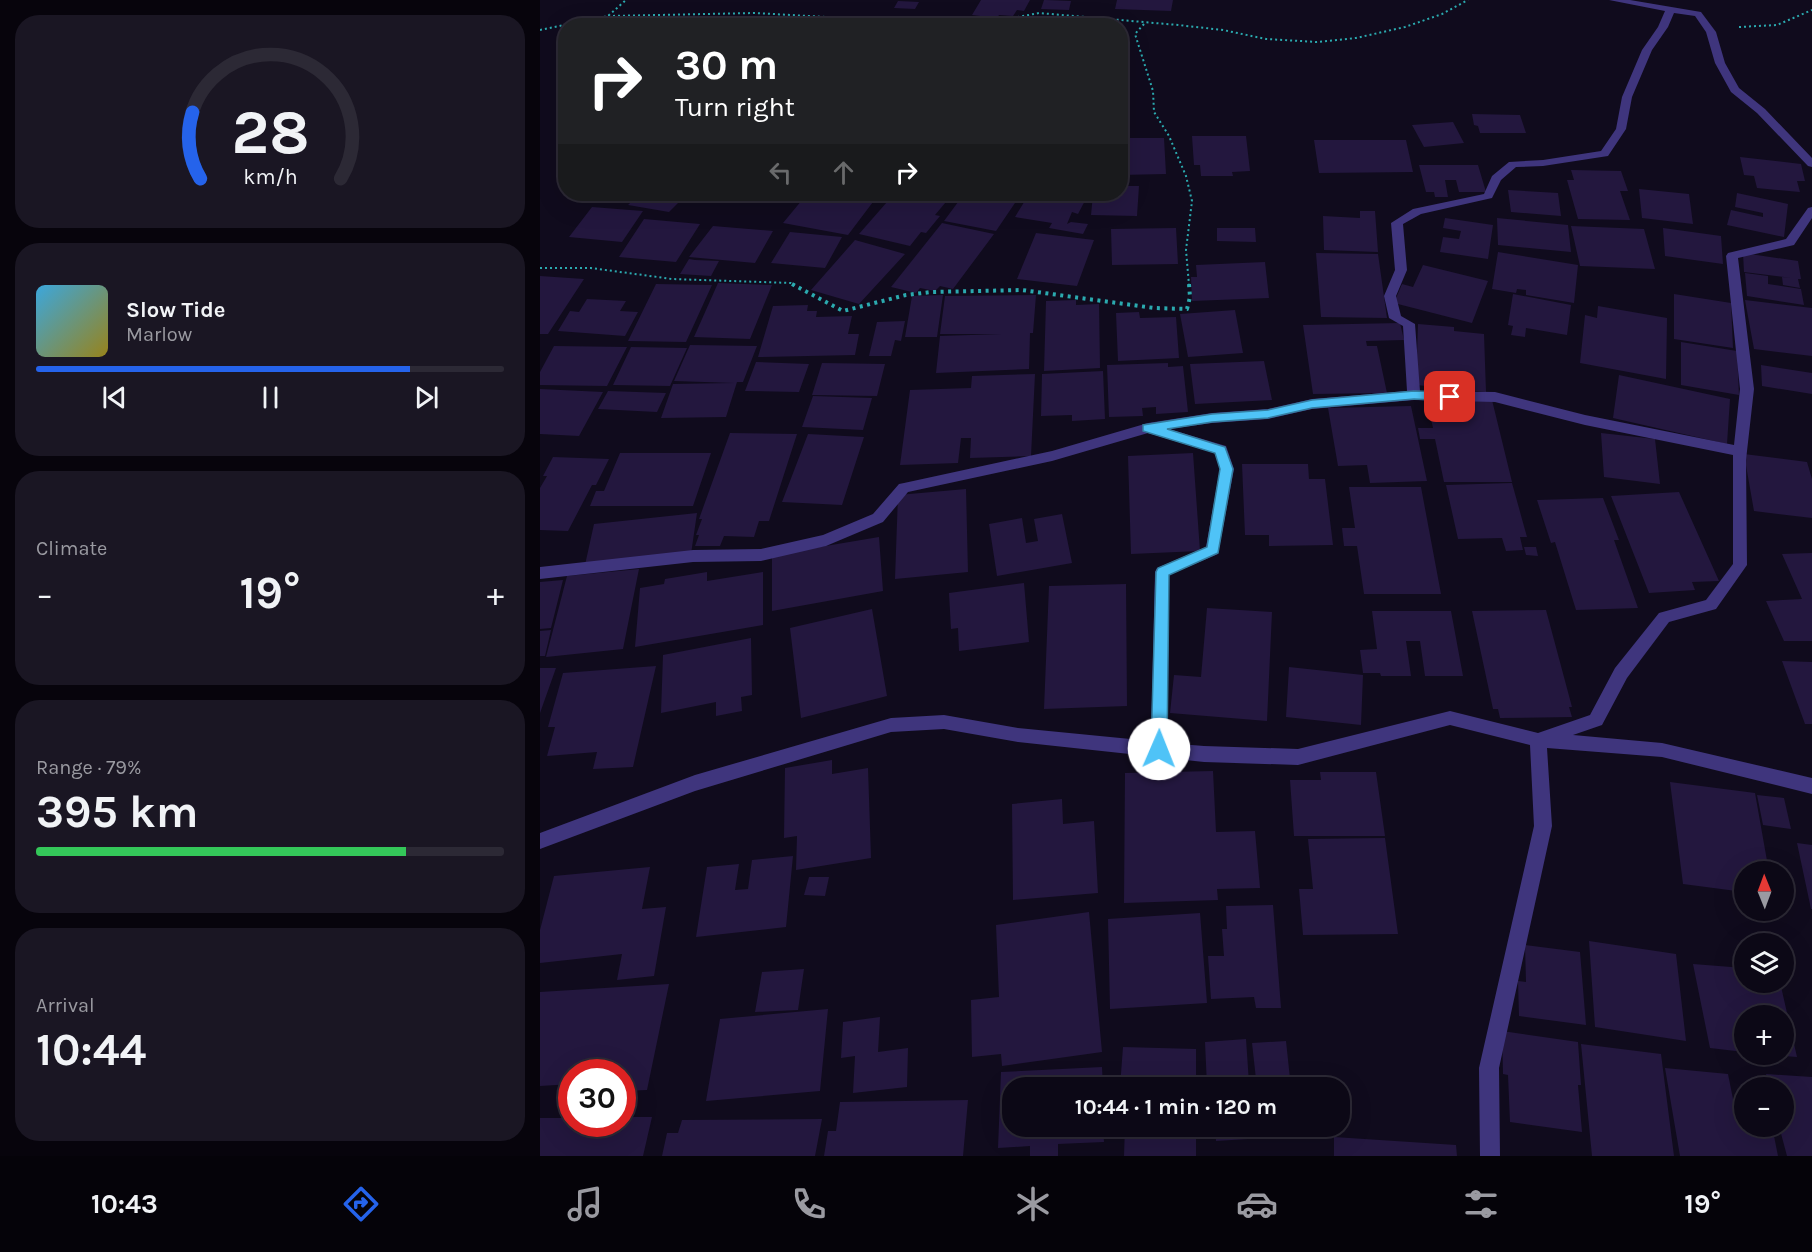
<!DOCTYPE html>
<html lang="en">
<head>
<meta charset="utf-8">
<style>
	body { margin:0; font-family:Karla,sans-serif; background:#1a1623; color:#f1f3f6; height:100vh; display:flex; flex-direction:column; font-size:22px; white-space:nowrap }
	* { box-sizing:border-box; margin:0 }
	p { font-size:20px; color:#9a9aa1 }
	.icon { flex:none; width:33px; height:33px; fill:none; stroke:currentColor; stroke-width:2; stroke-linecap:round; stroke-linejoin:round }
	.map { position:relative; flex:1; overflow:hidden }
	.sheet { display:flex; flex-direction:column; gap:15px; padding:15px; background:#07040c; width:540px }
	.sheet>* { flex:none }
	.hud { position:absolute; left:18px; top:18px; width:570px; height:183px; border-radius:24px; box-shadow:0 6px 24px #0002,0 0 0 2px #2c2935; background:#202124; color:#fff; overflow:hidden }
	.needle { width:39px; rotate:359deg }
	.controls { position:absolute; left:1194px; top:861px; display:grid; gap:12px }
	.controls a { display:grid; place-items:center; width:60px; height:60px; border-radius:50%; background:#0c0816; box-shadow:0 6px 24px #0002,0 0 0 2px #2c2935; font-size:30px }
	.speed { position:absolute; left:18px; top:1059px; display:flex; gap:12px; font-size:30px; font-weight:700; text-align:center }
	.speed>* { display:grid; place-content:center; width:78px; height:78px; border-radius:50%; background:#0c0816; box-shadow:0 6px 24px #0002,0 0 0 2px #2c2935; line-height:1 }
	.speed .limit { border:9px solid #d22; background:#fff; color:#111 }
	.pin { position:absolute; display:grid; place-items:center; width:51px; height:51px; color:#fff; margin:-26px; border-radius:12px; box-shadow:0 3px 9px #0006 }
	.me { position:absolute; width:66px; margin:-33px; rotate:1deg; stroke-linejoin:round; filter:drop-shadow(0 0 4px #0008) }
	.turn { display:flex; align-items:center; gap:21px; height:126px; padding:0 18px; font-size:27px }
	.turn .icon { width:78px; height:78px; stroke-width:2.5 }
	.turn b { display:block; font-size:42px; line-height:51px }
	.lanes { display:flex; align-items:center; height:57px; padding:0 18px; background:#0003; justify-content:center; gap:30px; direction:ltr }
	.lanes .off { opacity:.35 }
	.big { font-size:45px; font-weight:700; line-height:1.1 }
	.sheet .widget { flex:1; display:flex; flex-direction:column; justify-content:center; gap:9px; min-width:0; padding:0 21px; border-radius:24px; background:#1a1623 }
	.sheet .dial { align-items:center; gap:0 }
	.dial svg { height:156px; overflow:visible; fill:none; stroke:#2c2935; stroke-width:7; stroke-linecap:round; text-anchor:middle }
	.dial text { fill:#f1f3f6; stroke:none }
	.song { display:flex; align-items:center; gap:18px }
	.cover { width:72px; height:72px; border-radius:9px; background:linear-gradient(135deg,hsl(200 70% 55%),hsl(50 70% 35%)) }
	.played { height:6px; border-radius:3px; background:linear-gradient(90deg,#2563eb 80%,#2c2935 80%) }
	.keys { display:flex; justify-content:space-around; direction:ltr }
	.heat { display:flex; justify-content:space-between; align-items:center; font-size:33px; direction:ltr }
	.charge { height:9px; border-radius:4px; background:linear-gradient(90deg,#34c759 79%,#2c2935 0) }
	.trip { position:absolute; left:462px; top:1077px; width:348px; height:60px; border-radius:24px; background:#0c0816; box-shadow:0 6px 24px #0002,0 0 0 2px #2c2935; font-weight:700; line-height:60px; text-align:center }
	.menu { display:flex; height:96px; justify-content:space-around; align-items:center; background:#050309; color:#9a9aa1 }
	.menu .icon { width:42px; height:42px }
	.menu .current { color:#2563eb }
	.menu b { font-size:27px; color:#f1f3f6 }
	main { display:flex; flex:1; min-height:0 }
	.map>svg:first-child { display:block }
	.building { fill:#23173e }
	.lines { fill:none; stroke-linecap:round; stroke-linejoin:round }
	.path-far1 { stroke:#2baaaf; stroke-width:2; stroke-dasharray:2 3; stroke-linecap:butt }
	.path { stroke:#2baaaf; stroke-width:4; stroke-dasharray:3 4.5; stroke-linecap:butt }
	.minor { fill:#3f357d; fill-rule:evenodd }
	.route { fill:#4fc3f7; stroke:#337fa1; stroke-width:1.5 }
</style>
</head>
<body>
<main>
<section class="sheet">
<div class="widget dial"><svg viewBox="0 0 100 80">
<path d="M14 69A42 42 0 1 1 86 69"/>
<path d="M14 69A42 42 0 0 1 10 35" stroke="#2563eb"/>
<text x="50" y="56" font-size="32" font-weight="700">28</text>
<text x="50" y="72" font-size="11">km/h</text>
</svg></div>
<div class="widget">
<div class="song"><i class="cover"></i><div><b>Slow Tide</b><p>Marlow</p></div></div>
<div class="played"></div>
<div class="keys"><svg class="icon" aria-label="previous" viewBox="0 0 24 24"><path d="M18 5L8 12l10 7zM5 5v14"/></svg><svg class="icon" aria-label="pause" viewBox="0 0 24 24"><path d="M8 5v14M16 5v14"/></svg><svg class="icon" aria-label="next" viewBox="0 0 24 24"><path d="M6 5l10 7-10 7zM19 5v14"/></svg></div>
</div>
<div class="widget"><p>Climate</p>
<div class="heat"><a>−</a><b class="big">19°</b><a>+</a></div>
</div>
<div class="widget"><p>Range · 79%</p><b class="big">395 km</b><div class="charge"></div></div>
<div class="widget"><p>Arrival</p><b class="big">10:44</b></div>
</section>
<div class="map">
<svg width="1272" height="1156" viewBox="0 0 1272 1156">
	<rect width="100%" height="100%" fill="#100b1d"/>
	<path class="building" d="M441,0H490L484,11L477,10L473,16L459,15L457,18L432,15Z
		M504,0H506L531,1L529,10L501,9Z
		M577,0H633L631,11L575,9Z
		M358,1L379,2L375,9L354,8Z
		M932,114L980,115L986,133H940L938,126L934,125Z
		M913,122L924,143L884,147L872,125Z
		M652,136H706L710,171L692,172L693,176H661L660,165H654Z
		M587,138H624L626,174L580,175V149L587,148Z
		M774,140H866L873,172L779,173Z
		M1200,157L1261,164L1265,181H1257L1260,192L1217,188L1214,176L1204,175Z
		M879,165H938L946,192H919L916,180H905L908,197H895L894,192H886Z
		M1031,170L1081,171L1088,191H1080L1090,220L1038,219L1027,180H1034Z
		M580,186H599L597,216L551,215L553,194H580Z
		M1099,189L1149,194L1153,224L1102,218Z
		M968,190L1018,193L1021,216L971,212Z
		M1197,193L1248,204L1244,237L1187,225L1191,210L1223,217V213L1195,207Z
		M99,194H147L129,212L88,205Z
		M267,194H339L308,235L243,223Z
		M354,194H401L411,196L395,215L400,216L386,233L381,232L370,246L319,234Z
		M424,194H481L456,231L404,221Z
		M489,194L548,195L538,214L532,212L527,224L531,222L548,224L543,234L509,228L512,223L475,217Z
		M52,207L103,211L82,242L29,237Z
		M820,211H835L838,252L784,250L783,216L820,218Z
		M905,218L953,225L948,259L900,252L903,237L919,239L921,231L903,228Z
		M957,218L1028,225L1031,252L958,245Z
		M104,219L160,224L136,262L79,257Z
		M402,223L454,234L413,289L400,286L395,291L380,288L376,293L351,287Z
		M173,226L233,231L215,263L149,257Z
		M1031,226L1104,229L1115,269L1040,266Z
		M636,228L638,264L572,265L571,229Z
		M677,228H715L716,242L677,241Z
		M1123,228L1181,236L1183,264L1125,256Z
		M250,232L302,237L285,268L231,263Z
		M496,233L554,240L537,286L477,279Z
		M315,240L365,254L319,304L271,290Z
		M958,252L1038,265L1034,303L986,295V290L977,289L976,293L952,289Z
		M776,253L838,254L847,318L781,317Z
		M1203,253L1258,261L1261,279H1258L1260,288L1243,285L1242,277L1252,278L1204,272Z
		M149,259L155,260L179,261L171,276L140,274Z
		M725,262L729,298L652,301L651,277H657L656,265Z
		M883,265L948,281L932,323L854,303L862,284L873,287Z
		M1205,273L1228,276V284L1261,289L1264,305L1207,296Z
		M0,276L44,279L8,334H0Z
		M178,283L232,285L210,339L154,337Z
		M116,284L172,285L146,342L88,341Z
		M973,294L1031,305L1027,335L986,328L985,337L971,335L973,326L968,325Z
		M1134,294L1191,303L1193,348L1134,339Z
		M403,295L397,337H365L372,296Z
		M496,295L493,333H490L489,369L396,373L400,336L462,334H400L405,296Z
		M47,299L86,301L80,311L98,312L85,336L18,331L30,311L39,312Z
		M536,300V305L559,304L560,368L504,371L506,301Z
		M1205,300L1272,308V356L1214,349Z
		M268,305L267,311H277L276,317L312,316L308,334H319L315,355L218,357L233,306Z
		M1058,306L1127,318L1126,379L1040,363L1045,315L1057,318Z
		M695,310L703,353L648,357L640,314Z
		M599,312L600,318L636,317L639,358L578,361L576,313Z
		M365,321L361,341L355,340L351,356H329L337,322Z
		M860,323L864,340L826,341L827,346H837L847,393L773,394L763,325Z
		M878,324L914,327V331L944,334L946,392L876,385Z
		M1141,342L1197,351L1199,395L1141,385Z
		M150,345L217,346L203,382H197L186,417L121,418L133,384L194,383L134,381Z
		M14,346L87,347L67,386L0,385V372Z
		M91,347L147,348L130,386L73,385Z
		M724,361L732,400L655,404L650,364Z
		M216,362L269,364L259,392L205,391Z
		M282,363L345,364L337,396L272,395Z
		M628,363V367L643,366L648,412L616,414V407L602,408L603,416L569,417L567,365Z
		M1221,365L1272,373V394L1222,386Z
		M563,371L565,419L532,421V415L501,416L502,374Z
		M495,374L491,456L430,458L431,438H421L418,463L360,465L370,390L431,388L432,376Z
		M1079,375L1190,399L1187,444L1073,418Z
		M0,389L63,392L39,436L0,434Z
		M68,391L126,393L117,412L58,409Z
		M273,396L332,398L323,430L262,427Z
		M887,400H952L972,482H904L895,439H880L878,428H893Z
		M871,406L887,481L830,483L827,465L798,466L788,408Z
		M190,433L257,434L229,521H219L214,537L184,536L180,546H155L159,535H156L162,519H159Z
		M1061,433L1115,439L1120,484L1064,477Z
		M268,434L324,437L302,505L242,502Z
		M80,453H171L153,506H50L56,491H64Z
		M653,453L660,551L591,554L588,456Z
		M1204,454L1267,462L1272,479V518L1214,511Z
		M13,457L69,459L56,485H52L28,531L0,530V488L7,476H3Z
		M702,464H768L769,479H785L793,545L729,546V535H705Z
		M972,483L987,537H980L983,550L966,551L962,538L918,539L906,485Z
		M809,487H881L901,594H824L817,546H804L802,528H815Z
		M426,489L428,572L355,579L358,495Z
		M1139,492L1179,581L1152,582L1155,590L1109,593L1071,496Z
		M1063,498L1079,540H1074L1098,608L1036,610L1015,542L1011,543L997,500Z
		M157,513L151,554L45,565L54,524Z
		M522,514L532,563L457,576L449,524L482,518L486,543L498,541L494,519Z
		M339,537L343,591L232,611V555Z
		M984,547H996L998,556L986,555Z
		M1272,553V641H1244L1226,601L1262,599L1242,554Z
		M99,569L83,649L6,657L27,576Z
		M167,572V581L223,572V625L95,647L100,588L124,584L125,579Z
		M23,580L11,628L0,629V582Z
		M484,583L489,642L419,651L418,628L411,629L409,593Z
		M586,584L587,706L504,709L509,586Z
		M667,608L732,612L727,721L630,713L634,675L661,677Z
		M332,609L347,696L261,718L250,628Z
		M1006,610L1032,707H1029L1032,717L960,718L958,709H953L932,611Z
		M832,611H911L923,676H885L880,641H866L871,676H841L840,673H823L820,650L837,649Z
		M11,630L5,656H0V631Z
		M211,638L212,695L201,697L202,711L176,716V702L121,713L123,655Z
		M1242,661L1272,662V724H1265Z
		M116,666L93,767L53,769L57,752L7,756L15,727H8L23,673Z
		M749,667L823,675L821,725L746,717Z
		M0,668H16L0,713Z
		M292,760V774L328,768L331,858L256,870L257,836L244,838L245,768Z
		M673,771L676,832L715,831L720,888L677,889L678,900L584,903L585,773Z
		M780,772H836L845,836H754L750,780H781Z
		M1130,782L1215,793L1229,872H1204V892L1143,884Z
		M1217,795L1244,798L1251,829L1223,825Z
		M522,799L523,824L554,821L558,893L473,900L472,804Z
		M845,838L858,934L763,935L759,889H773L768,839Z
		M1257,843L1272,845V909H1271Z
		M253,856L246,927L156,937L167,867L199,864L195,890L208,889L212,860Z
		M110,867L102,909L126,907L114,976L77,980L82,954L0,963V930L14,876Z
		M269,877H289L285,896L264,895Z
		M733,905L741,1008H716L714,997L671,999L668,956H684L682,929H687L686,906Z
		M549,912L562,1052L462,1066L461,1054L432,1057L431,1000L459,997L456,925Z
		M660,913L667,1003L570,1009L568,919Z
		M1049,941L1136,954L1146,1041L1055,1027Z
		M985,945L1040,952L1046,1025L979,1016L978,981L986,982Z
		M1153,964L1204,968V982H1240L1257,1057L1244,1056V1016H1204V1052L1170,1048Z
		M264,969L258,1010L215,1012L222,972Z
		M129,984L107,1090L82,1091V1072H32V1084L0,1086V992Z
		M288,1009L280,1091L166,1101L180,1019Z
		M340,1017L338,1052L368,1048L367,1087L313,1093L315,1056L301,1058L303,1022Z
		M962,1031L1038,1042L1041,1085H1038L1042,1132L970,1122L968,1075L963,1074Z
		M706,1039L709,1083L667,1086L665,1042Z
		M746,1041L751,1088H717L712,1043Z
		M1041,1044L1121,1054L1134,1156H1052Z
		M583,1047L656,1049V1088L580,1087Z
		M562,1067L563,1088H472V1126H563L564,1142L518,1144V1156H490V1146L458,1148L461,1072Z
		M1125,1068L1188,1074L1194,1104L1204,1105V1126H1232L1238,1156H1140Z
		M1226,1074L1272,1077V1156H1247L1239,1126H1244V1088H1230Z
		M428,1100L423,1156H284L288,1131H296L300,1102Z
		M82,1117H112L103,1156H0V1118H32V1124H82Z
		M282,1119L275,1156H122L127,1133H138L142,1120Z
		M585,1126H656V1156H584Z
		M675,1126H755L756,1136L676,1141Z
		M794,1137L916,1145L917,1156H794Z"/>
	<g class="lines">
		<path class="path-far1" d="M68,16L215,13L376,22H452L499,13L638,25L683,30L726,39L777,42L816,38L865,27L902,14L928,0
			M604,24L595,34L613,91L614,112L629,136L646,176L652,201L646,250L649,285
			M1199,27L1237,25L1272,10
			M0,30L68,16L86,0
			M0,268H51L132,279L251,283L255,285"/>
		<path class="path" d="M252,284L303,311L366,295L391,292L482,290L614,308L647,309L650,297L649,284"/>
		<path class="minor" d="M1069,0H1090L1161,12L1176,32L1185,63L1199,88L1225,109L1272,158V167L1268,166L1217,113L1191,92L1175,63L1166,32L1155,16L1134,13L1128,27L1112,50L1092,97L1086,129L1068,156L1003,166L976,167L961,180L952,198L881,214L863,224L867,270L856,296L861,316L875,324L880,391L955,392L1045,415L1194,445L1200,389L1186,256L1188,253L1246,239L1268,208L1272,207V218L1254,245L1198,258L1214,389L1206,460L1207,565L1176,609L1129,622L1087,678L1062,725L1033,735L1122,743L1272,778V794L1122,757L1007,748L1012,826L959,1068L960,1156H940L939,1068L994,826L990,745L910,725L758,765L664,762L478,742L404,729L351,732L155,791L0,849V833L155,775L351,718L404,715L478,728L611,741L615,572L617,568L666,547L680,469L675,453L608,433L512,461L368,492L343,522L286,546L221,561L153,562L0,579V567L153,550L221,549L283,535L333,514L359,484L364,483L512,451L608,423L672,413L728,409L772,399L867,391L863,326L849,318L844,296L855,270L851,223L873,209L944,194L952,176L969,162L1003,160L1061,151L1076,129L1082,97L1102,50L1118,27L1125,11ZM874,400L955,402L1045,425L1193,455V564L1166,600L1119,613L1075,668L1050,715L998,733L910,711L758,749L664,746L627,743L629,575L678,554L694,469L686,446L629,429L672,423L728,419L772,409Z"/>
	</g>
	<path class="route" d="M874,391L910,392L916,397L910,401L874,399L772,408L728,418L672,422L627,429L685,447L693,469L678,553L629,575L627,749L624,754L619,756L614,754L611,749L616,572L618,568L667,547L680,469L675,453L603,431V425L672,414L728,410L772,400Z"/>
</svg>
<div class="controls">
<a><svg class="needle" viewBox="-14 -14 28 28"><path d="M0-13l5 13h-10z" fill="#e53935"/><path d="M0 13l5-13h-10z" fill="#9a9aa1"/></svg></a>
<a><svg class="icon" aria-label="layers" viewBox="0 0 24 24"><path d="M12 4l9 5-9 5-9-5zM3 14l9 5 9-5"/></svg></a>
<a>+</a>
<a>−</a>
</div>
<div class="speed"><div class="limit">30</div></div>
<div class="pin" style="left:910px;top:397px;background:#d93025"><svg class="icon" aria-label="arrive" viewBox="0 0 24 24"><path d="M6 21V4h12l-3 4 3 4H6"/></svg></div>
<svg class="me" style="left:619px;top:749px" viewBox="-20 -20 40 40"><circle r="19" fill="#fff"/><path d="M0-13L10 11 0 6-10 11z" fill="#4fc3f7"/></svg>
<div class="trip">10:44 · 1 min · 120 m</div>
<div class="hud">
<div class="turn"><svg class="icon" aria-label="right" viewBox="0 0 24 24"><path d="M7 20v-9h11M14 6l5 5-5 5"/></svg><div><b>30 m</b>Turn right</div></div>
<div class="lanes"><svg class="icon off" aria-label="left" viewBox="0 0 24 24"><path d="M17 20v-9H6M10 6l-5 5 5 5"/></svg><svg class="icon off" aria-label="ahead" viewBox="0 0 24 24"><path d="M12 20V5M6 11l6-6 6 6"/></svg><svg class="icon" aria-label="right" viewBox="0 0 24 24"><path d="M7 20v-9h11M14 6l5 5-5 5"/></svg></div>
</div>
</div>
</main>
<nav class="menu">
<b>10:43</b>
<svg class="icon current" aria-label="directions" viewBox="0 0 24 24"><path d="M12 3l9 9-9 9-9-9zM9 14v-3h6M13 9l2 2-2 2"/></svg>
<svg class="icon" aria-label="music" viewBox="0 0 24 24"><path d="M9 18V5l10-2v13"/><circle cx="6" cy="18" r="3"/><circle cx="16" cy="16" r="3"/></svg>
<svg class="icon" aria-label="phone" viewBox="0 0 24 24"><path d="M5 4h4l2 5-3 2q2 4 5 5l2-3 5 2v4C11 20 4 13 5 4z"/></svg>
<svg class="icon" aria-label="climate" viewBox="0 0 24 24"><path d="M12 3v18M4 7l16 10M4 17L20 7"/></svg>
<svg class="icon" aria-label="car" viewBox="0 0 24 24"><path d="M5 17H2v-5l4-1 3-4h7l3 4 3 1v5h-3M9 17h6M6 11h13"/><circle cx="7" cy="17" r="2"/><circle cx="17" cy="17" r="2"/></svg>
<svg class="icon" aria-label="filters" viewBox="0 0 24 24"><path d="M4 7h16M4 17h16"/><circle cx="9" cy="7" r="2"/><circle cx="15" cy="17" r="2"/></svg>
<b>19°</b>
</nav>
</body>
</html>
